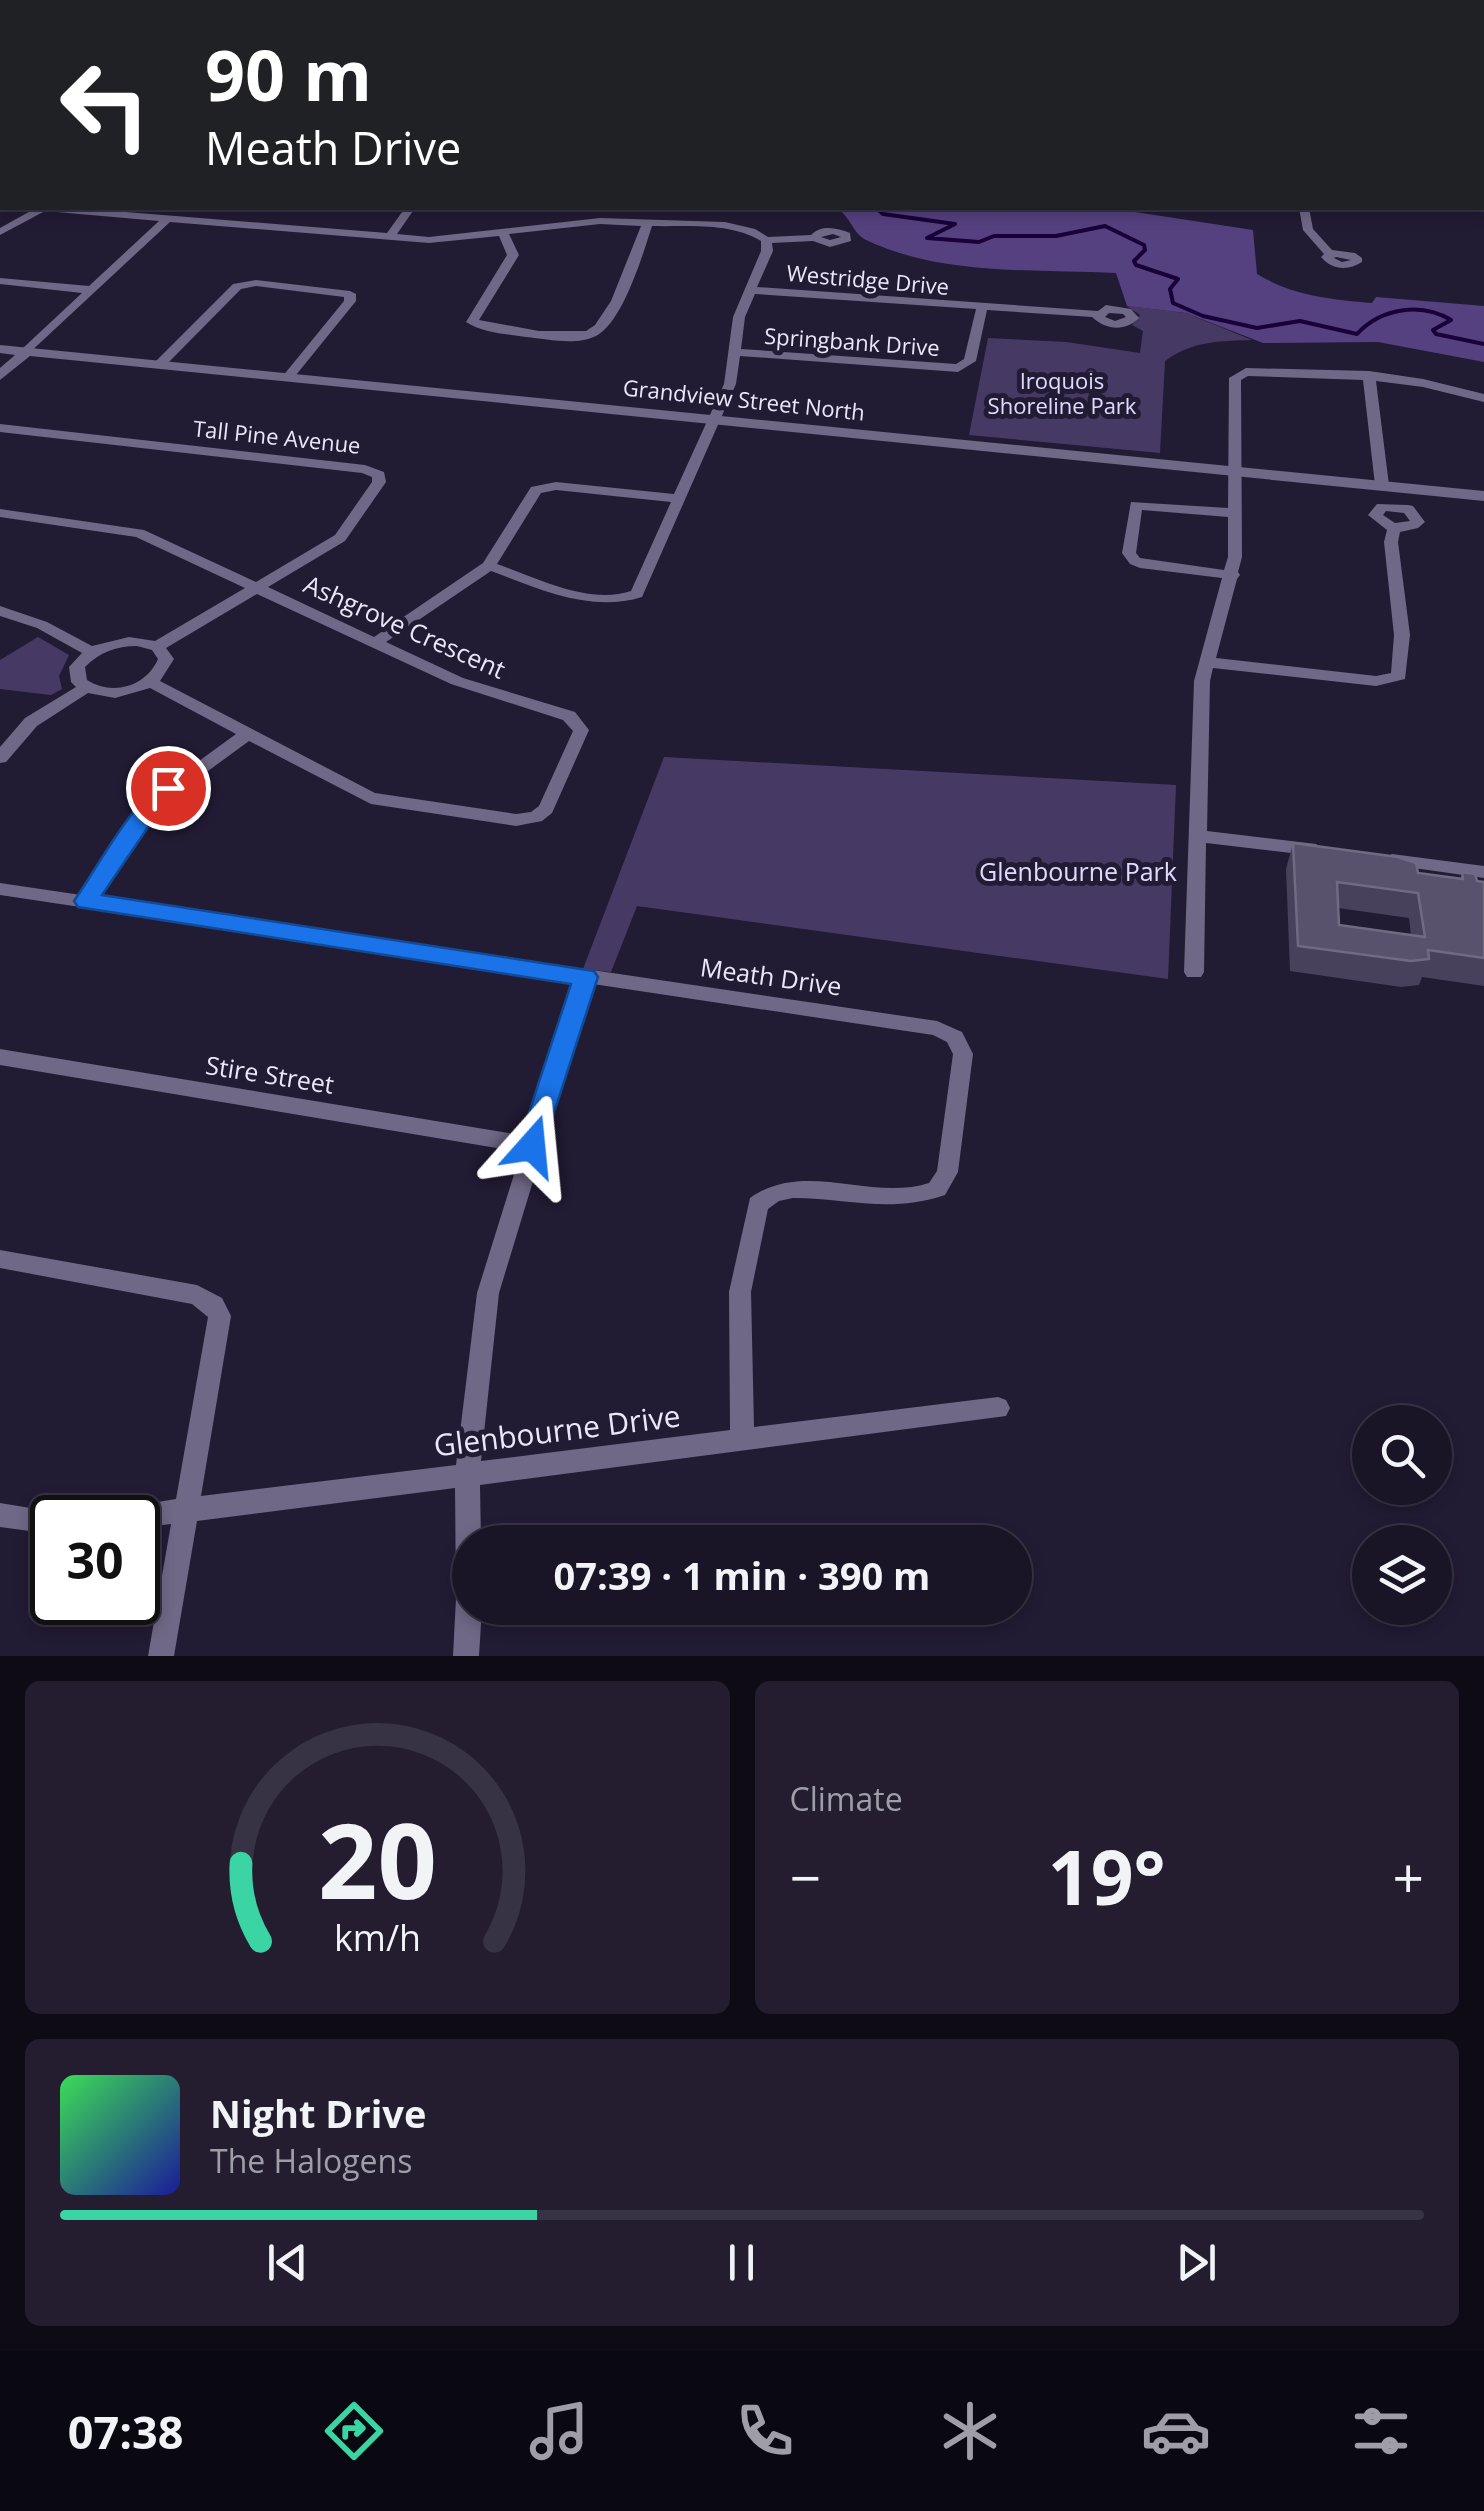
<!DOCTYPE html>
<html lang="en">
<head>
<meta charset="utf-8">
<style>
	body { margin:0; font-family:"Open Sans",sans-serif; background:#231d2f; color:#f1f3f6; height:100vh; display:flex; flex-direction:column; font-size:38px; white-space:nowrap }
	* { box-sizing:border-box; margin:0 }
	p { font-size:32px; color:#9f9ea7 }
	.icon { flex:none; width:55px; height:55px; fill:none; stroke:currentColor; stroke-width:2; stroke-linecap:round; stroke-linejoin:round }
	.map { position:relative; height:1656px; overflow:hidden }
	.side { display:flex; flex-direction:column; gap:25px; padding:25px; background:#0e0b15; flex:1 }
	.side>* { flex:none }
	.top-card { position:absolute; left:0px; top:0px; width:1485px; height:210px; box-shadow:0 5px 15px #0003,0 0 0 2px #383344; background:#202124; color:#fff; overflow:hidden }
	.buttons { position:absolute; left:1352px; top:1405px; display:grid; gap:20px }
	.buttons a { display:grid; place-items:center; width:100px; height:100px; border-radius:50%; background:#1a1427; box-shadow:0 5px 15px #0003,0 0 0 2px #383344; font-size:50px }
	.speed { position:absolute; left:30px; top:1495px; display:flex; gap:20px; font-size:50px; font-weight:700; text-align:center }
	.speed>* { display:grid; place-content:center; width:130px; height:130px; border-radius:50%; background:#1a1427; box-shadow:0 5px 15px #0003,0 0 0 2px #383344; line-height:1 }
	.speed .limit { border:5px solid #111; border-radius:15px; background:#fff; color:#111 }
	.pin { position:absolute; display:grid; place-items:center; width:85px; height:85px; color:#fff; margin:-42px; border:5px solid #fff; border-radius:50%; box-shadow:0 2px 10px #0007 }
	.me { position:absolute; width:110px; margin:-55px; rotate:18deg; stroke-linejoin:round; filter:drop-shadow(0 0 8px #0008) }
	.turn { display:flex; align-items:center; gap:35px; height:210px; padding:0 40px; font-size:45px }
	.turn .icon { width:130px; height:130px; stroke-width:2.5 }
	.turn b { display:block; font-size:70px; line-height:85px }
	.big { font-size:75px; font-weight:700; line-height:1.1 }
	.side .tile { flex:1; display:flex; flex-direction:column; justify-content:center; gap:15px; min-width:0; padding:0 35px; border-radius:15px; background:#231d2f }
	.side .dial { align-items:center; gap:0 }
	.dial svg { height:260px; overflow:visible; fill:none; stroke:#383344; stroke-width:7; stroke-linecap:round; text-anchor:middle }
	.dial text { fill:#f1f3f6; stroke:none }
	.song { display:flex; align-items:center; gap:30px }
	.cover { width:120px; height:120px; border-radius:15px; background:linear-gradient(135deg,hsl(130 70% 55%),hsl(240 70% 35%)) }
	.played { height:10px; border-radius:5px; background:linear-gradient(90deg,#3bd4a4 35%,#383344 35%) }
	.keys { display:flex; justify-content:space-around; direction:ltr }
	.heat { display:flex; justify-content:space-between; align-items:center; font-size:55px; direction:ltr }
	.side .tiles { flex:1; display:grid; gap:25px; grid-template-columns:1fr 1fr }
	.tile:last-child { grid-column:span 2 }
	.trip { position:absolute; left:452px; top:1525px; width:580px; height:100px; border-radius:50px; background:#1a1427; box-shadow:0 5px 15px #0003,0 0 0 2px #383344; font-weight:700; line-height:100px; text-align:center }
	.tabs { display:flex; height:160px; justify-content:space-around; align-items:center; background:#0a0810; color:#9f9ea7 }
	.tabs .icon { width:70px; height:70px }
	.tabs .on { color:#3bd4a4 }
	.tabs b { font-size:45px; color:#f1f3f6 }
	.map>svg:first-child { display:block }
	.green { fill:#463a65 }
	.forest { fill:#55417f }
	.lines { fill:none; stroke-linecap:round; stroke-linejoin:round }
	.stream-far1 { stroke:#190039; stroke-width:2.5 }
	.stream { stroke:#190039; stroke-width:4 }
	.minor { fill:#6f6886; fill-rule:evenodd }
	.tertiary { fill:#6f6886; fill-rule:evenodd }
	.secondary { fill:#6f6886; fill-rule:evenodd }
	.wall { fill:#47415b; fill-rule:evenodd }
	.building { fill:#59526c; stroke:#706a82; stroke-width:2.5; fill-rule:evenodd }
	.route { fill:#1a73e8; stroke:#114b97; stroke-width:2.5 }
	.labels { text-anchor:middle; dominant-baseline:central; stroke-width:10; stroke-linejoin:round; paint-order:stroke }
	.far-street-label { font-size:22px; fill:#ebe7f9; stroke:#221b34 }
	.far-park-label { font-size:22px; fill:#e2d9ff; stroke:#221b34 }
	.street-label { font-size:25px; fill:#ebe7f9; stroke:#221b34 }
	.park-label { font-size:25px; fill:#e2d9ff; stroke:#221b34 }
	.near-street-label { font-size:30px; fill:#ebe7f9; stroke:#221b34 }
</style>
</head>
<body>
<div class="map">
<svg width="1484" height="1656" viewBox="0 0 1484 1656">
	<rect width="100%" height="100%" fill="#221b34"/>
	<path class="green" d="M1127,306L1186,313L1252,340C1219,341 1192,341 1165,361L1160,453L969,435L988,338L1066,342L1140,353L1143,331L1132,325L1140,315Z
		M38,637L69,655L59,676L62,689L51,695L0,689V660Z
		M664,757L1176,785L1168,979L637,906L611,972L583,969Z"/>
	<path class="forest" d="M835,208L1122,210L1253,230L1257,274C1293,296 1330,299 1372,303L1376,297L1484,306V362L1378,342L1263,343L1186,313L1127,306L1116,273C1034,269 942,276 866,240C852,233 850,214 835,208Z"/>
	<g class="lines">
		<path class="stream-far1" d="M171,2L176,0"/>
		<path class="stream" d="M876,208L883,214L955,224L927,238L979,242L994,236H1056L1105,226L1144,245L1145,250L1134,261L1136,265L1178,279L1170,289L1173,303L1203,316L1257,328L1300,321L1357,334C1381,308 1421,302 1451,320L1433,330L1436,334L1484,344"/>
		<path class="minor" d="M756,0H765L763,2H755Z
			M1132,0H1142L1144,2H1135Z
			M1217,0H1225V2H1217Z
			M1298,0H1306V2H1298Z
			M0,1H5L6,2L0,7Z
			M2,46V52L0,53V47Z
			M0,76L2,77V83L0,82Z
			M2,117V123L0,124V118Z
			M36,208H76L387,233L405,208H415L397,234L429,237L600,218L725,222L755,229L768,237L811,235C822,224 837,228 850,233L851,241L830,247L813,241L772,243L773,251L757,287L1098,311L1106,305L1131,309L1139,318C1125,332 1106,330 1092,317L987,310L976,361L958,372L740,356L736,384L642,597C590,613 539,589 491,571L386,642L463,678L575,712L589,730L552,813L542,821L516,826L371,804L249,741L163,804L98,897L937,1021L962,1032L973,1054L958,1172L945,1195C888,1214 849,1198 793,1198L779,1201L768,1209L751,1292L754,1427L998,1397L1006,1400L1010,1408L1006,1416L480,1485L481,1542H470V1608H482L479,1656H453L456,1598L455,1488L197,1521L174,1656H148L171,1524L138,1528V1518H112L115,1509L176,1499L208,1317L192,1304L0,1268V1250L197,1285L222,1298L231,1316L201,1496L456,1465L477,1293L521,1152L0,1065V1049L526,1136L575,981L0,895V883L81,895L151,796L236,734L150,688L115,698L88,693L37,726L6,762L0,763V747L25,718L76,687L71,682L69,667L82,653L37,628L0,616V606L47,622L92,646L129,637L155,641L245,588L136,537L0,517V509L144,530L256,582L335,535L372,482V477L362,473L0,432V424L365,465L384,472L386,482L345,541L268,587L374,637L483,563L531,487L556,482L674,494L724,384L733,317L761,251V241C729,222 688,227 652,226C643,254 623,322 596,336C576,346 547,339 526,337C506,334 483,333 466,322L507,255L499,236L429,243L170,222L27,355L23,354V348L82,293L0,284V278L89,286L159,221L45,211L0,235V228ZM600,224L641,226L611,301L595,325L586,331H539L479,320L519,255L509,234ZM833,234L841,237L830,240L821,237ZM755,294L976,309L964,359L956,364L741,349L745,317ZM1109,313L1123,314L1126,317L1115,321L1105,317ZM556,490L671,502L631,591C588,605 538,578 497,564L541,493ZM257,594L451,684L563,720L573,731L539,806L531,812L516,814L375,793L160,681L174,659L166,648ZM137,646L152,650L158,659C146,687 112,696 87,680L85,667C100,652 116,646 137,646ZM593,984L933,1035L947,1042L953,1054L937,1171L929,1183C870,1202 805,1159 750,1198L729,1292L730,1430L481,1461L499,1293Z
			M1299,208H1309L1313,229L1332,250L1355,253L1362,258V262C1348,271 1332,270 1321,257L1324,254L1303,230ZM1336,257L1351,260L1342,262L1334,258Z
			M256,280L350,291L356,294V301L292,380L282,377L344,301V297L256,286L241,289L164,367H156V361L233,284Z
			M1246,368L1369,371L1423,379L1484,394V402L1423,387L1376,381L1389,485L1382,489L1375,485L1363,380L1248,376L1241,380L1242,557L1238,572L1240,575L1237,579L1216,658L1376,676L1391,673L1394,635L1384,542L1387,530L1368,515L1377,504L1408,505L1413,506L1425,522L1418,528L1400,532L1398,542L1410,635L1405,679L1376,686L1213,668L1210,681L1207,831L1316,844L1325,850L1316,856L1206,843L1204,972L1201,977H1187L1184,972L1194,681L1222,578L1140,568L1130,564L1122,553L1131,502L1228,508L1229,378ZM1142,510L1228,517V557L1224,570L1140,558L1136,553ZM1386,511L1404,513L1410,521L1395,523L1383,515Z
			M1392,854L1484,866V878L1386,864L1383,860Z
			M0,1503L61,1513L63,1518H52V1534L0,1527Z"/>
		<path class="tertiary" d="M0,345L1484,491V501L30,356L0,380V368L15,355L0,353Z"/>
		<path class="secondary" d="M952,0H999L1000,2H954Z
			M1482,33H1484V39H1482Z"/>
	</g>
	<path class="wall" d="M1293,843L1418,873L1460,879L1462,872L1477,881L1484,882V986L1422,977L1419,985L1401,987L1290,971L1286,869ZM1338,908L1409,918L1411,936L1339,925Z"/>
	<path class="building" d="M1293,843L1398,857L1416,863L1418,873L1463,879L1462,872L1475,874L1477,881L1484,882V958L1428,950L1429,959L1411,961L1298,946ZM1337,882L1418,893L1425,937L1339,925Z"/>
	<path class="route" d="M168,781L180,788L159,811L102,895L594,971L598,977L541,1153L532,1156L522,1153L518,1146L571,984L78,907L74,901L78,895C96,869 140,789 168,781Z"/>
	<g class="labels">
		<g class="far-street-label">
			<text transform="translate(868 279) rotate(5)">Westridge Drive</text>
			<text transform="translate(852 341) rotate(4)">Springbank Drive</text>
			<text transform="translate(744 399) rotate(6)">Grandview Street North</text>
			<text transform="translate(277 436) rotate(6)">Tall Pine Avenue</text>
		</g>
		<g class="far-park-label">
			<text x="1062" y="380">Iroquois<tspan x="1062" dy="25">Shoreline Park</tspan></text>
		</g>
		<g class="street-label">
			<text transform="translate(405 626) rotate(24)">Ashgrove Crescent</text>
			<text transform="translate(771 976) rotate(8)">Meath Drive</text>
			<text transform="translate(270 1074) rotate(9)">Stire Street</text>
		</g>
		<g class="park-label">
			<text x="1078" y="871">Glenbourne Park</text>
		</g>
		<g class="near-street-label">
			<text transform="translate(557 1430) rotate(-7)">Glenbourne Drive</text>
		</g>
	</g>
</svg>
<div class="buttons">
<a><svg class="icon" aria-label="search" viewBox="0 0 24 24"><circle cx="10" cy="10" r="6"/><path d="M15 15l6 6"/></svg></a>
<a><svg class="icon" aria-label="layers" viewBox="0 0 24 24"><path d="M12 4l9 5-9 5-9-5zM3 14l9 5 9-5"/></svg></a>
</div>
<div class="speed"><div class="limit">30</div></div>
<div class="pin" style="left:168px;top:788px;background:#d93025"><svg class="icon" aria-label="arrive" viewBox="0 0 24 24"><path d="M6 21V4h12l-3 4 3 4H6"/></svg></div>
<svg class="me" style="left:532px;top:1146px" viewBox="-20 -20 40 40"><path d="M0-17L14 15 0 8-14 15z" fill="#1a73e8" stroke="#fff" stroke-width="4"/></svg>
<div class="trip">07:39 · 1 min · 390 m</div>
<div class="top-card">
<div class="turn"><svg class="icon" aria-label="left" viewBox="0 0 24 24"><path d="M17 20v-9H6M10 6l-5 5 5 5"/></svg><div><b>90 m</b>Meath Drive</div></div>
</div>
</div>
<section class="side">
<div class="tiles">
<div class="tile dial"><svg viewBox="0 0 100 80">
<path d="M14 69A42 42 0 1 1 86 69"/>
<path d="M14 69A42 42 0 0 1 8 45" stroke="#3bd4a4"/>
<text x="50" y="56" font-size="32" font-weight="700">20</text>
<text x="50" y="72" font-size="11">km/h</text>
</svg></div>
<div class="tile"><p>Climate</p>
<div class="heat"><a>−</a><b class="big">19°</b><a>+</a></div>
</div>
<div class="tile">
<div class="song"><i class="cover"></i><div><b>Night Drive</b><p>The Halogens</p></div></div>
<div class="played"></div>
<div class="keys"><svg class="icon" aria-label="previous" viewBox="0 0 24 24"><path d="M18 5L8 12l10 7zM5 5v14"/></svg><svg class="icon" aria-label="pause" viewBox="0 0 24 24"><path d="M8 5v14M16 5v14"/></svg><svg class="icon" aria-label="next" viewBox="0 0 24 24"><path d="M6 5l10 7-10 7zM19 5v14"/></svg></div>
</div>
</div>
</section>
<nav class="tabs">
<b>07:38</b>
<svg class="icon on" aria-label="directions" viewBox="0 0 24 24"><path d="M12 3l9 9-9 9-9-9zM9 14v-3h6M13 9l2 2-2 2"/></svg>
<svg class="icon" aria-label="music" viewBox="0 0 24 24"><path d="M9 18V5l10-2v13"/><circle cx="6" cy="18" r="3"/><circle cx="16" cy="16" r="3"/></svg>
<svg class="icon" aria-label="phone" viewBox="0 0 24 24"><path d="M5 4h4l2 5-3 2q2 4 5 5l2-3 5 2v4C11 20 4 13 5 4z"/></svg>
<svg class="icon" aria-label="climate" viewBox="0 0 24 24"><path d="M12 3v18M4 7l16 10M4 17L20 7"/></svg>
<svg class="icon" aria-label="car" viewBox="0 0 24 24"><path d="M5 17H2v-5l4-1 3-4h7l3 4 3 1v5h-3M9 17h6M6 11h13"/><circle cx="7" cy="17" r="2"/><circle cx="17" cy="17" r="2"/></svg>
<svg class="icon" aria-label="filters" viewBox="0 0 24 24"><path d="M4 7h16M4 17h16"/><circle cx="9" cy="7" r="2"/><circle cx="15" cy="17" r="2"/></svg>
</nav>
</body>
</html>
